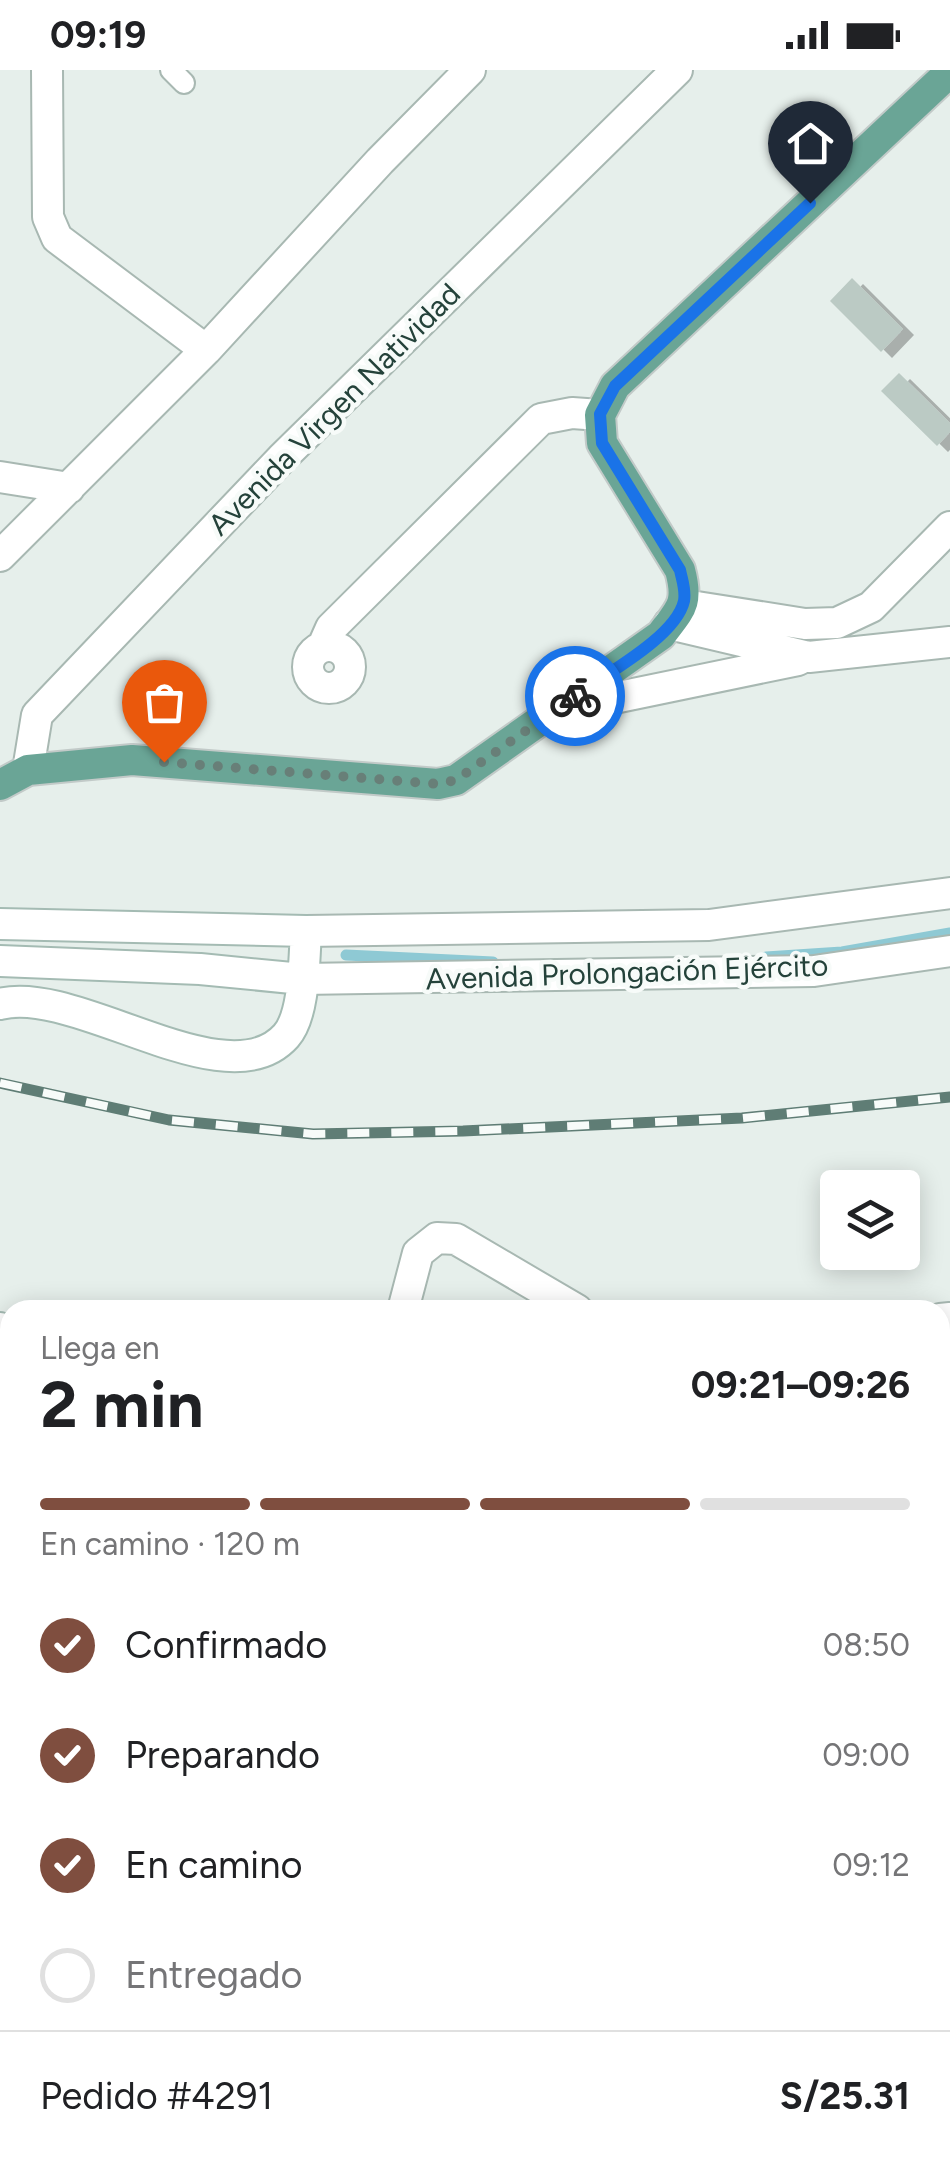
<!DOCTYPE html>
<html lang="es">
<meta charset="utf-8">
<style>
:root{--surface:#fff;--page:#f6f6f6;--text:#202124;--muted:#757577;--line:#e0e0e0;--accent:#7f4e3f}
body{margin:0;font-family:Figtree,sans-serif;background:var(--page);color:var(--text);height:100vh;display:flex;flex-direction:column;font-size:38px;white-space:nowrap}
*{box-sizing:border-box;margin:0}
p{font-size:32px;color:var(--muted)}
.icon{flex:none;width:55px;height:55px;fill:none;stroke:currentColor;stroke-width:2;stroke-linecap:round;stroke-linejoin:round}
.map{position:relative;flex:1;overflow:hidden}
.side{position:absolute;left:0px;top:1230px;width:950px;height:882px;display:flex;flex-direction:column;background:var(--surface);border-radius:30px 30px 0 0;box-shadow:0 5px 25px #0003}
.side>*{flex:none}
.controls{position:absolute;left:820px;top:1100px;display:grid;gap:20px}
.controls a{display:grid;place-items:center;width:100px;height:100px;border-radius:10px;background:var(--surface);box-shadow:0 5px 25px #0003;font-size:50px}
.pin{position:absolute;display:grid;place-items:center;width:85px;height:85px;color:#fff;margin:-102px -42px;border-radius:50% 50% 50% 0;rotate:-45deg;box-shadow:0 0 10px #0007}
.pin .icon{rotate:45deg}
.courier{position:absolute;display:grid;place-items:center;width:100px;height:100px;margin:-50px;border:8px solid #1a73e8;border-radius:50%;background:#fff;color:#222;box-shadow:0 2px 12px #0007}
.headline em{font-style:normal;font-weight:700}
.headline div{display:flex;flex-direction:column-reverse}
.headline{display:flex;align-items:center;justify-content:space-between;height:170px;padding:0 40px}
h1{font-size:65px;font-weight:700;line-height:75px}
.bar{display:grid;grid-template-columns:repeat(4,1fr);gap:15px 10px;align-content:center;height:120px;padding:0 40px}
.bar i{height:12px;border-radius:8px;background:var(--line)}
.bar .active{background:var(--accent)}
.bar p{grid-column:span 4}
.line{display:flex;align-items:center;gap:25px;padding:0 40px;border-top:2px solid var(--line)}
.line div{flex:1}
ol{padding:0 40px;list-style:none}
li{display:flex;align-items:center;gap:30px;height:110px}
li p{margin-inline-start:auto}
li .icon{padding:10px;border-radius:50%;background:var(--accent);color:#fff;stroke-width:4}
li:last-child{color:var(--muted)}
li i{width:55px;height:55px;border:5px solid var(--line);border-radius:50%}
.status{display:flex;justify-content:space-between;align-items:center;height:70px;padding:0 50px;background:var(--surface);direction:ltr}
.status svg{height:28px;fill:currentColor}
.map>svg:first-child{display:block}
.green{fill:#bfe0c8}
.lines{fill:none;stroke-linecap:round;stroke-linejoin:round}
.stream{stroke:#8ec9d4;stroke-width:11}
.building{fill:#bbcac4;filter:url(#shadow)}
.lane-casing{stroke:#a8b8b2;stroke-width:24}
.street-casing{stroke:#a8b8b2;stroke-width:34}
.secondary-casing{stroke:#a4bbb3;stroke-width:34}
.primary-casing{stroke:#c2cac8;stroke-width:34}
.lane{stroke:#fff;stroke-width:20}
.street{stroke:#fff;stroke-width:30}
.secondary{stroke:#fff;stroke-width:30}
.primary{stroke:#6aa596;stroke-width:30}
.rail-casing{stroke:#5f7d75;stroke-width:11}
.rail{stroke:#f7fbf9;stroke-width:8;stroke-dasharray:22;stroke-linecap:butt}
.done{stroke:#687f78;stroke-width:10;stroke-dasharray:0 18}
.route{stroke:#1a73e8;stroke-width:12}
.labels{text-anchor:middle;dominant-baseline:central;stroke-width:9;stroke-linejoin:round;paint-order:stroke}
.street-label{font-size:30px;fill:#24423a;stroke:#f7fbf9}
</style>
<div class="status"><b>09:19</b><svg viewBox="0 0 49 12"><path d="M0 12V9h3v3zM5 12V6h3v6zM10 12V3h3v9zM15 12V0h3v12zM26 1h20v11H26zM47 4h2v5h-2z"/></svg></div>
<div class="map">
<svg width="950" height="2111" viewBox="0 0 950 2111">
<defs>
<filter id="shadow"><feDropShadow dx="11" dy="6" stdDeviation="0" flood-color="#0004"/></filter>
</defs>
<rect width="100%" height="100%" fill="#e6efeb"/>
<!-- green -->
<path class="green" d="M0,1727L10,1743V2102L108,2103L100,2111H0Z
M350,2103H408V2111H351Z"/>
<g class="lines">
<!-- stream -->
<path class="stream" d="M346,885L493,892
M766,887L842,882L950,863"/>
</g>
<!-- building -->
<path class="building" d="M852,208L903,259L881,282L830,231Z
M899,303L950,353V362L937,376L881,321Z
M0,1471L10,1488V1496L0,1502Z
M10,1506V1546L0,1551V1511Z
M164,2102H210L202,2111H166L161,2107Z"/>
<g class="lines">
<!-- lane casing -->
<g class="lane-casing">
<path id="lane" d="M171,0L184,13"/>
</g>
<!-- street casing -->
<g class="street-casing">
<path id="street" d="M47,0L48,147L57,168L206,280
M0,407L69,418
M0,486L206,280L380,91L470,0
M684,535L805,554L837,553L871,537L950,457
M669,554L809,587L950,572
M323,576L331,558L541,349L572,343L600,345
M308 597a21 21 0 1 1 42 0a21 21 0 1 1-42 0Z
M556,640L798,590
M28,700L37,645L281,389L677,0
M306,861L709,855L950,823
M302,909L814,901L950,881
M403,1240L418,1183L437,1168L456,1169L577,1240
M940,1249L950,1248
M940,1353L950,1349
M0,1674L10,1690
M285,2102L292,2111
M130,2111L138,2102
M416,2111V2102"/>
</g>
<!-- secondary casing -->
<g class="secondary-casing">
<path id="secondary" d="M0,854L306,861C304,888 305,945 286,966C227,1032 77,914 0,934
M0,891L200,899L302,909
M0,1258L10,1303
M940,1580L950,1573
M328,2102L329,2111
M502,2111L504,2102"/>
</g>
<!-- primary casing -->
<g class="primary-casing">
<path id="primary" d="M0,715L28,700L132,690L438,714L456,710L661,565C681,538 689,534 680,500L602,373L600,345L615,316L950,2"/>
</g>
<!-- lane -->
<use href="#lane" class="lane"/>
<!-- street -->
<use href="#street" class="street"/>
<!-- secondary -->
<use href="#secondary" class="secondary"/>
<!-- primary -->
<use href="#primary" class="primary"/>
<!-- rail casing -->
<g class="rail-casing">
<path id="rail" d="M0,1013L169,1050L313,1064L463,1061L742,1048L950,1027
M940,1492L950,1483
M714,2111V2102"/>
</g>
<!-- rail -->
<use href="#rail" class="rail"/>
</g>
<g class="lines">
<!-- done -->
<path class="done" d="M164,692L438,714L456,710L575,626"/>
<!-- route -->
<path class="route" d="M575,626C604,605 676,567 684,531C686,520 682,510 680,500L602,373L600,344L615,316L810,133"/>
</g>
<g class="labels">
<!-- street labels -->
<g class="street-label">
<text transform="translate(334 339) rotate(-45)">Avenida Virgen Natividad</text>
<text transform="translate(627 902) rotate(-2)">Avenida Prolongación Ejército</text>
</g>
</g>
</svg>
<div class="controls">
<a><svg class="icon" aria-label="layers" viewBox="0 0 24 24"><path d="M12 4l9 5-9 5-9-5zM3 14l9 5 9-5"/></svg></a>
</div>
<div class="pin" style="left:164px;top:692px;background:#ea580c"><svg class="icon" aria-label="bag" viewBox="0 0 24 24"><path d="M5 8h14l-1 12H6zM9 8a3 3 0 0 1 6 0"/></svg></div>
<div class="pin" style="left:810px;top:133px;background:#1f2937"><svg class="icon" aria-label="home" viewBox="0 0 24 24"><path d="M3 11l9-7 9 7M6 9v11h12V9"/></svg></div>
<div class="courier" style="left:575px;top:626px"><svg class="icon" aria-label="bike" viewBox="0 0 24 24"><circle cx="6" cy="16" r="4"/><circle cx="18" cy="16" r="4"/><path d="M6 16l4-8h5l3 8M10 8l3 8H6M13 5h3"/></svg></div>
<section class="side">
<div class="headline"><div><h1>2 min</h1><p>Llega en</p></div><em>09:21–09:26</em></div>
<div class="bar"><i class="active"></i><i class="active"></i><i class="active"></i><i></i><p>En camino · 120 m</p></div>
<ol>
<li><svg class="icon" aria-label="check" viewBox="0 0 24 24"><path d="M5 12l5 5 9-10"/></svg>Confirmado<p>08:50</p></li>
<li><svg class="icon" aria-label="check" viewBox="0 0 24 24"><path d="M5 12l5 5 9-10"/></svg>Preparando<p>09:00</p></li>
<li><svg class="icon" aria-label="check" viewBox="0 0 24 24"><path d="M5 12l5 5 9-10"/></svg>En camino<p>09:12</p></li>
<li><i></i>Entregado</li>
</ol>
<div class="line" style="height:130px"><div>Pedido #4291</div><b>S/25.31</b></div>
</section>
</div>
